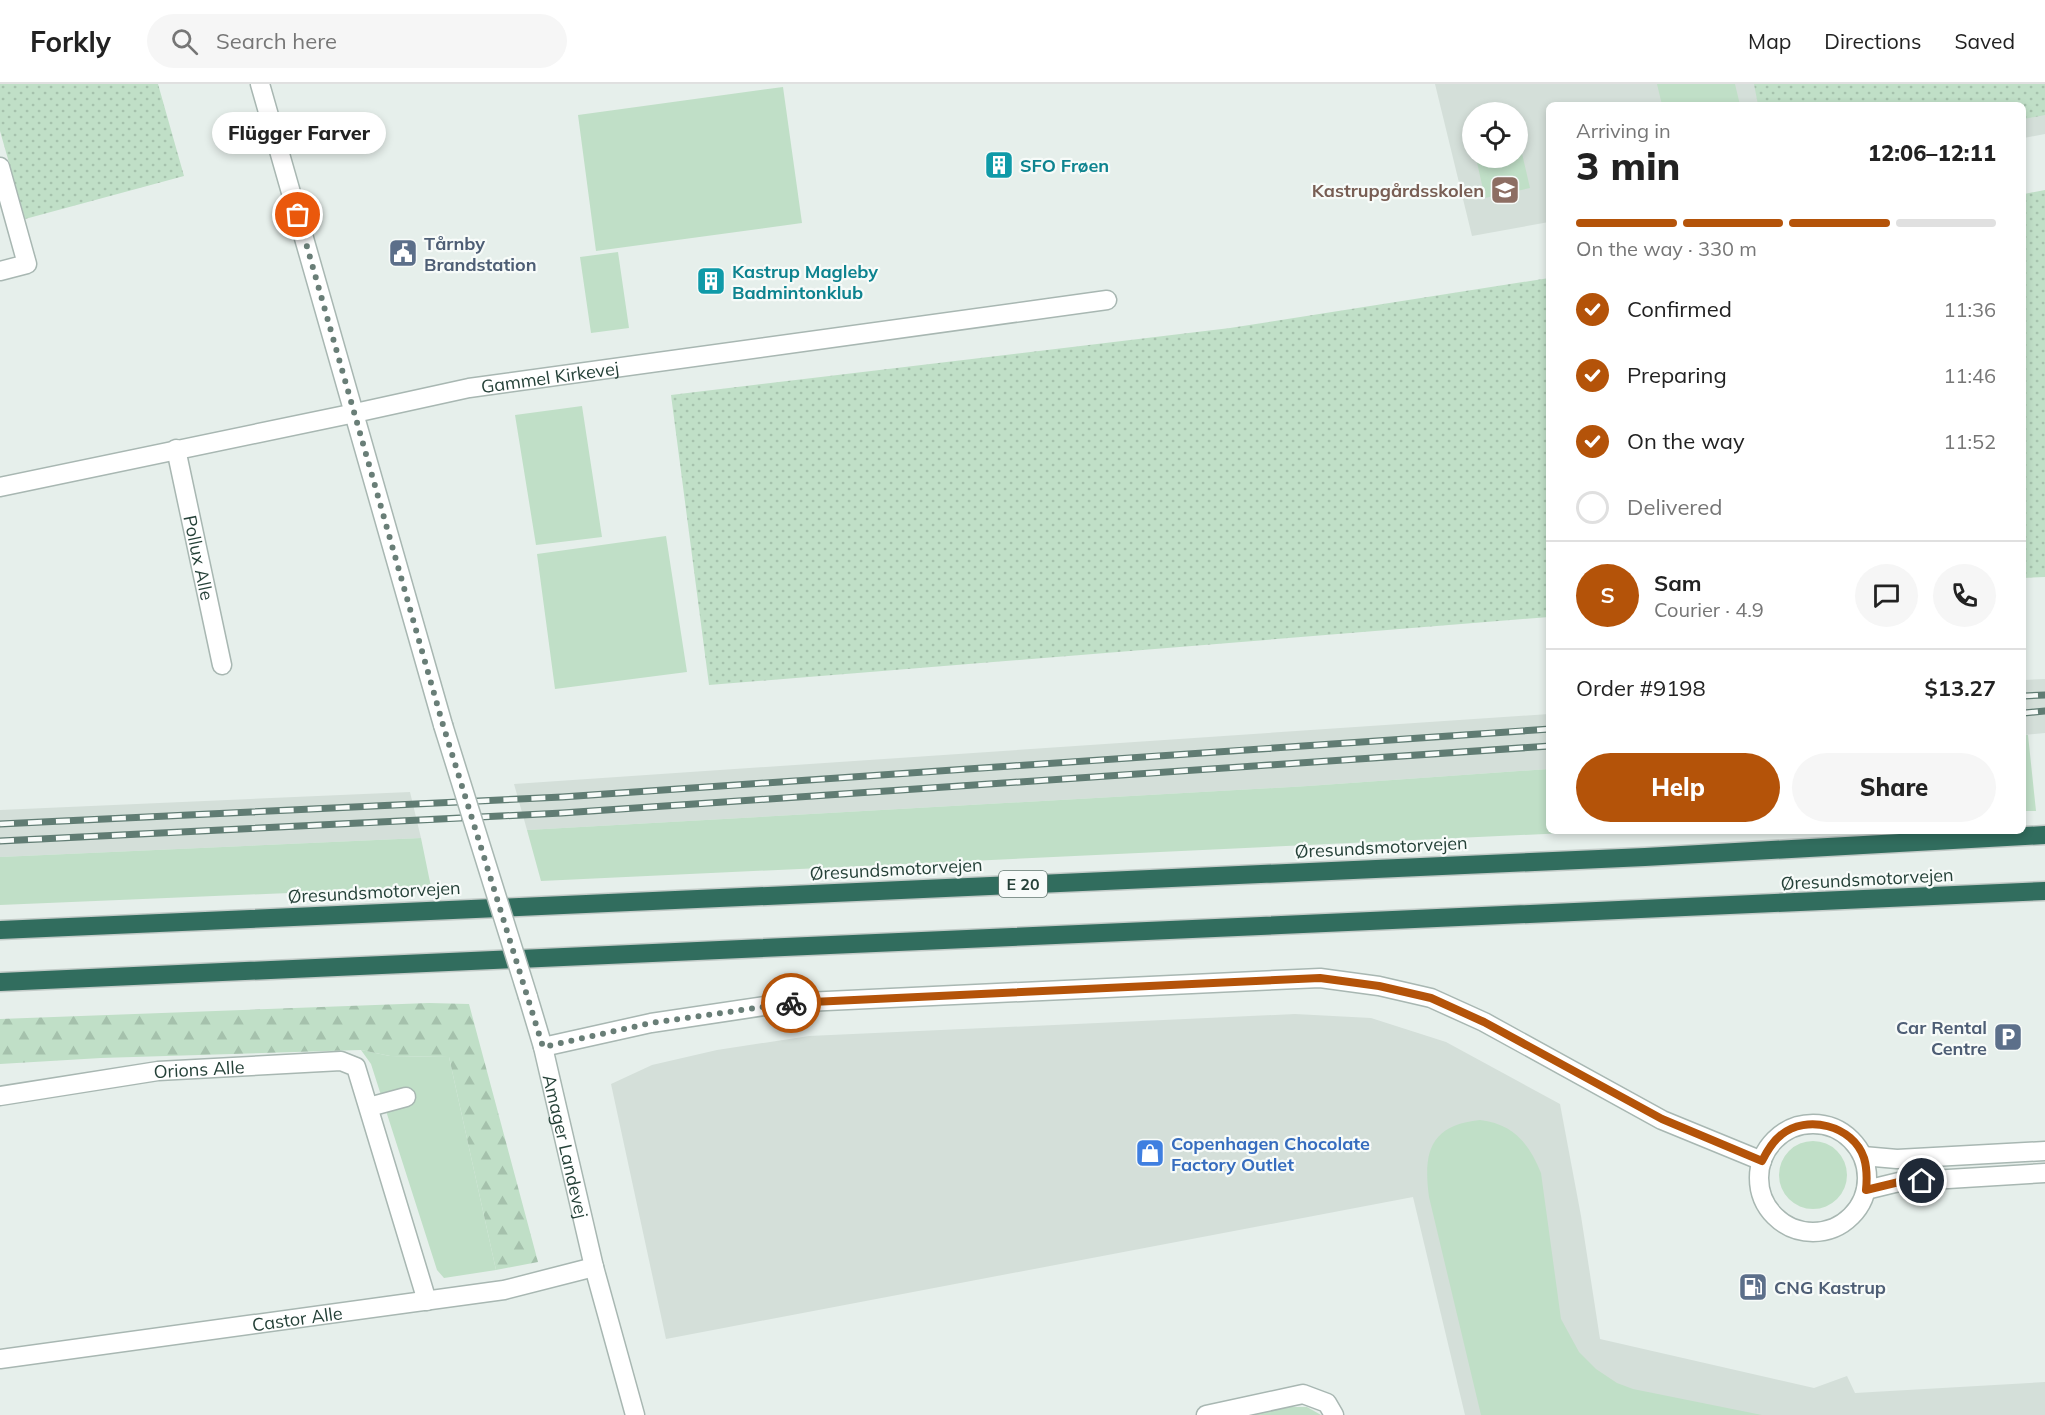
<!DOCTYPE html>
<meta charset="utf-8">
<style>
:root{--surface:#fff;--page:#f6f6f6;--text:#222;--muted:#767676;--line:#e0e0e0;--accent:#b45309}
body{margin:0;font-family:Mulish,sans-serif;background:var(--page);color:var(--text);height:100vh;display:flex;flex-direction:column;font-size:22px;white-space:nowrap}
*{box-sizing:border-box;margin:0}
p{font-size:20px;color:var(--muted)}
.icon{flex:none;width:33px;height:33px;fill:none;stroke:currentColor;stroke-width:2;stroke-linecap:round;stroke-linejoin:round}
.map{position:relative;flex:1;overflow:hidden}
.drawer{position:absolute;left:1546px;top:18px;width:480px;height:732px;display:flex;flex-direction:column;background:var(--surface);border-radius:9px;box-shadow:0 3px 9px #0003}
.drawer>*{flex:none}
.controls{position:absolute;left:1462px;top:18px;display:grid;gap:12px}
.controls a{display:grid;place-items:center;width:66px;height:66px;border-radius:50%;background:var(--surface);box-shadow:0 3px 9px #0003;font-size:30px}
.pin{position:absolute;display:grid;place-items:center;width:51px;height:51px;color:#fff;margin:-26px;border:3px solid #fff;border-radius:50%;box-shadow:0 2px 6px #0007}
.courier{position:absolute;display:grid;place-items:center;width:60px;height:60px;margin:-30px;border:4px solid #b45309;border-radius:50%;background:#fff;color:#222;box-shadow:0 2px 8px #0007}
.bubble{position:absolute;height:42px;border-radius:21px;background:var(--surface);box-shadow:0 3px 9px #0003;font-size:20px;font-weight:800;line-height:42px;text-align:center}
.summary em{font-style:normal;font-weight:800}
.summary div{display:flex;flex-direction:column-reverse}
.summary{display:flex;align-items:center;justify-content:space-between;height:102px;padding:0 30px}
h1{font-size:39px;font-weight:800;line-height:45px}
.bar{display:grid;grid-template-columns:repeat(4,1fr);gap:9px 6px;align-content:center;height:72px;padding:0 30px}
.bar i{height:8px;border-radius:4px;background:var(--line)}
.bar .current{background:var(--accent)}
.bar p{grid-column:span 4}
.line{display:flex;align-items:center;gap:15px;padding:0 30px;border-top:2px solid var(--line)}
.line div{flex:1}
.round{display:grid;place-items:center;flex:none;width:63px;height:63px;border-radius:32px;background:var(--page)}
ol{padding:0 30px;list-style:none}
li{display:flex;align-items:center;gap:18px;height:66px}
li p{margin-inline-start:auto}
li .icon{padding:6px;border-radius:50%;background:var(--accent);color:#fff;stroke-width:4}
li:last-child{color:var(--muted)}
li i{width:33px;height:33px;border:3px solid var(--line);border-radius:50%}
.primary-button{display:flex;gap:12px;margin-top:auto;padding:12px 30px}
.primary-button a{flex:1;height:69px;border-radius:36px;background:var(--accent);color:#fff;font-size:24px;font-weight:800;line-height:69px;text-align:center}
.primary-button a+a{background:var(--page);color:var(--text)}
header{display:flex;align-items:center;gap:36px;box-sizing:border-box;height:84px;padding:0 30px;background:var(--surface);border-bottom:2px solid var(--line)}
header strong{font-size:28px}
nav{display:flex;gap:33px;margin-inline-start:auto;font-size:21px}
.search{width:420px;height:54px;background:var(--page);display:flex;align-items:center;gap:15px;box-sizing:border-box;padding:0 21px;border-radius:33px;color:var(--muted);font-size:22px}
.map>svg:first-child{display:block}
.built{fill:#d4dfd9;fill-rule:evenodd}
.grass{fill:#c0dfc7}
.forest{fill:url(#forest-firs)}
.park{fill:url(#park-dots)}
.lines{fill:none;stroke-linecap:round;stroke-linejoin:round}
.minor-casing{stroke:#a8b7b2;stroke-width:21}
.highway-casing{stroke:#c2cac7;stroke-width:21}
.minor{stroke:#fff;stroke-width:18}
.highway{stroke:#316d5e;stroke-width:18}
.rail-casing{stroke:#607c73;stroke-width:7}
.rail{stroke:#f7fbf9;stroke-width:4.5;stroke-dasharray:14;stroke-linecap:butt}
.minor-bridge-casing{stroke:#a8b7b2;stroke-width:21;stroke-linecap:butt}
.minor-bridge{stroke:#fff;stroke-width:18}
.done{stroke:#697e77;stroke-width:6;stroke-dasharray:0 10.8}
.route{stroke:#b45309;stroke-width:8}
.labels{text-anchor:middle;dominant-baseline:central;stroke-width:4.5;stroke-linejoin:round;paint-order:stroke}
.shield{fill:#f7fbf9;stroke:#647972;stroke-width:1.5}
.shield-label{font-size:16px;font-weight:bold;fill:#254138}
.culture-label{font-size:18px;font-weight:bold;fill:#0d838f;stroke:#f7fbf9;text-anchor:start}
.education-label{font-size:18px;font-weight:bold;fill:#785e54;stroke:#f7fbf9;text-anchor:end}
.service-label{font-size:18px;font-weight:bold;fill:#4e5e75;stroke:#f7fbf9;text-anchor:start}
.street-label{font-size:18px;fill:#254138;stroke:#f7fbf9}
.shop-label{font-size:18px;font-weight:bold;fill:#366cbe;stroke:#f7fbf9;text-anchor:start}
</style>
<header>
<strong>Forkly</strong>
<div class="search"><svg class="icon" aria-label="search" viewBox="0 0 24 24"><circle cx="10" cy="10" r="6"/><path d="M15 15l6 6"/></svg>Search here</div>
<nav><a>Map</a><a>Directions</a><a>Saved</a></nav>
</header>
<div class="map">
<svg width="2045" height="1331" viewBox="0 0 2045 1331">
<defs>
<pattern id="forest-firs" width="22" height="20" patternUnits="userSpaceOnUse" patternTransform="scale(1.5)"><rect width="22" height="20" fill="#c0dfc7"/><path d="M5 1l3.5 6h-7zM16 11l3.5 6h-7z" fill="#a5c1ac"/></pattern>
<pattern id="park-dots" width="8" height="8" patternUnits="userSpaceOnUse" patternTransform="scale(1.5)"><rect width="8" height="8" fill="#c0dfc7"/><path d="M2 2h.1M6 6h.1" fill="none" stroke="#a5c1ac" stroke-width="1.8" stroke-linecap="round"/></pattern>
</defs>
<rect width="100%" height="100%" fill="#e6efeb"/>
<!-- built -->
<path class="built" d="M1435,0H2045V50L2024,54V21H1550L1549,138L1472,152ZM1473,28H1518V74H1473Z
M2045,595V649L2024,651V596Z
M1549,630V685L1308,702L527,746L514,700Z
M410,708L421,754L0,773V726Z
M1295,930L1371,934L1446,958L1560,1020L1581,1132L1600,1255L1814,1304L1847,1292L1855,1309L2045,1298V1331H1465L1413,1113L666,1255L611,1000L652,981L717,966L809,952Z"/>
<!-- grass -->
<path class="grass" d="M1657,0H1735L1740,21H1662Z
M783,3L802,139L596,167L578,31Z
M1518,52L1530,104L1485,114L1476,74H1518Z
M618,168L629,244L591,249L580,173Z
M582,322L602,453L536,461L515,331Z
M666,452L687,588L555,605L537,470Z
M2024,651H2028L2036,727H2024Z
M1549,685L1550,747H1608L541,797L527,746L1308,702Z
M421,754L431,803L0,821V773Z
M361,966L390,972L449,973L496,1186L444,1194L437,1186L371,980Z
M1480,1036C1513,1040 1529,1059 1541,1089L1561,1235L1579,1268L1596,1285L1617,1299L1633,1305L1762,1331H1481L1429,1113C1423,1068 1430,1041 1480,1036Z
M1779 1091a34 34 0 1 1 68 0a34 34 0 1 1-68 0Z
M1288,1323H1307L1321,1331H1238Z"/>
<!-- forest -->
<path class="forest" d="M429,919L469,920L538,1178L496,1186L449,973L390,972L361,966L101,974L0,980V935Z"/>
<!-- park -->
<path class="park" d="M0,0H158L184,92L25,135L0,47Z
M1754,0H2045V31L2024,35V21H1758Z
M2045,106V493L2024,494V110Z
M1549,194V533L709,601L671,311L1230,244Z"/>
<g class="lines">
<!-- minor casing -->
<g class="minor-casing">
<g id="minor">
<path d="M260,0L443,641"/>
<path d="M0,83L27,180L0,187"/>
<path id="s1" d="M176,365L222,581"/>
<path id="s2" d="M0,403L355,329L469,304L1107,216"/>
<path id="s3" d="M528,913L543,963L594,1183L635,1331"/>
<path d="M543,963L651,939L784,919L1320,894L1379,902L1431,914L1484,938L1662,1036L1762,1077"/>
<path id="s4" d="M0,1012L158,987L341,977L356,983L427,1217"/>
<path d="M369,1023L406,1013"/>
<circle cx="1813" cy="1094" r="54"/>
<path d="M1863,1072L1897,1075L2045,1067"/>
<path d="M1866,1106L1899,1098L2045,1089"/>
<path id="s5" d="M0,1275L504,1206L594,1183"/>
<path d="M1206,1331L1303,1310L1327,1319L1334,1331"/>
</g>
</g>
<!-- highway casing -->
<g class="highway-casing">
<path id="highway" d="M0,846L1645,773L2045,751
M0,898L2045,807"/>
</g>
<!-- minor -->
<use href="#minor" class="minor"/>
<!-- highway -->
<use href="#highway" class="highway"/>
<!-- rail casing -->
<g class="rail-casing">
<path id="rail" d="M2024,612L2045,611
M2024,629L2045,627
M0,740L562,713L1550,645
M0,757L562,729L1550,662"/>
</g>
<!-- rail -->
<use href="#rail" class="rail"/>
<!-- minor-bridge casing -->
<g class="minor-bridge-casing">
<path id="minor-bridge" d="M443,641L528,913"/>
</g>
<!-- minor-bridge -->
<use href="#minor-bridge" class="minor-bridge"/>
</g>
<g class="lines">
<!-- done -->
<path class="done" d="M298,131L443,641L543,963L651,939L791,919"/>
<!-- route -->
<path class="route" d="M791,919L1320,894L1379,902L1431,914L1484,938L1662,1035L1762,1077C1767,1067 1772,1058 1781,1051C1806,1030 1853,1041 1864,1074C1867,1084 1867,1096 1866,1106L1899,1098L1922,1097"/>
</g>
<!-- icons -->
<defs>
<g id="building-square" transform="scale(1.5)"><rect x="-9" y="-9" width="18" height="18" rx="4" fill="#0f9aa8" stroke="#f7fbf9"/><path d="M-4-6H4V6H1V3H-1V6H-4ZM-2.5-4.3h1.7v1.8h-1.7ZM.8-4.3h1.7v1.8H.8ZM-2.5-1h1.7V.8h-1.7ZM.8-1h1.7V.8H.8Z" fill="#fff"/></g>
<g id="school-square" transform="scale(1.5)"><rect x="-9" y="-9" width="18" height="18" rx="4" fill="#8d6e63" stroke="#f7fbf9"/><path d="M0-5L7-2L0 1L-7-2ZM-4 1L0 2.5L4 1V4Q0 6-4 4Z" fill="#fff"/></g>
<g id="civic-square" transform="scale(1.5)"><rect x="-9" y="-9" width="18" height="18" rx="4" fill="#5c6f8a" stroke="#f7fbf9"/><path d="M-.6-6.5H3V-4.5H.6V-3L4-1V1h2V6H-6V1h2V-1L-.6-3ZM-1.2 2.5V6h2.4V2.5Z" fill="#fff"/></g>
<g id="parking-square" transform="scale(1.5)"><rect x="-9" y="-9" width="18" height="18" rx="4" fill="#5c6f8a" stroke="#f7fbf9"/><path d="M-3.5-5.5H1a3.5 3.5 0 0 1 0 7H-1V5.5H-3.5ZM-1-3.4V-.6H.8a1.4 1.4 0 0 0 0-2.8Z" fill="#fff"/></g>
<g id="shop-square" transform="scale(1.5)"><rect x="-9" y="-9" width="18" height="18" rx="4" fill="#3f7fe0" stroke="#f7fbf9"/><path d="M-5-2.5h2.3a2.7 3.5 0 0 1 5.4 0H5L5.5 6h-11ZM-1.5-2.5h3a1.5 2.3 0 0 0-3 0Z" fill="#fff"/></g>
<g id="fuel-square" transform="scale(1.5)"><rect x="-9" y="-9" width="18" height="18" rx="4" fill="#5c6f8a" stroke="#f7fbf9"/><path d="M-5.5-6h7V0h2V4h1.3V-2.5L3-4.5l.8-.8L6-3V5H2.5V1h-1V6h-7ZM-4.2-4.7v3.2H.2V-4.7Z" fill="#fff"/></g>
</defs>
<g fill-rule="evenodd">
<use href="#building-square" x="999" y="81"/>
<use href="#school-square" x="1505" y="106"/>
<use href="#civic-square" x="403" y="169"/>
<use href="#building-square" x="711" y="197"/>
<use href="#parking-square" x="2008" y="953"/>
<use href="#shop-square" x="1150" y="1069"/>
<use href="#fuel-square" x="1753" y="1203"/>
</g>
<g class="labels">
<!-- shield labels -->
<rect class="shield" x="999" y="787" width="48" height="26" rx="4.5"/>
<g class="shield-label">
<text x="1023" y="800">E 20</text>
</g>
<!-- culture labels -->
<g class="culture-label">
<text x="1020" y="81">SFO Frøen</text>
<text x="732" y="187">Kastrup Magleby<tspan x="732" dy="21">Badmintonklub</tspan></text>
</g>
<!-- education labels -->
<g class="education-label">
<text x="1484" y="106">Kastrupgårdsskolen</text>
</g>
<!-- service labels -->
<g class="service-label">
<text x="424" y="159">Tårnby<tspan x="424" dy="21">Brandstation</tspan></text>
<text x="1987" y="943" text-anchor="end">Car Rental<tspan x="1987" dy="21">Centre</tspan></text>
<text x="1774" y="1203">CNG Kastrup</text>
</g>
<!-- street labels -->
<g class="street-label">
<text stroke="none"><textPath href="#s2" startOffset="561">Gammel Kirkevej</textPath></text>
<text stroke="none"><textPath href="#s1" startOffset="111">Pollux Alle</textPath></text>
<text transform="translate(1381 763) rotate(-3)">Øresundsmotorvejen</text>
<text transform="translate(896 785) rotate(-3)">Øresundsmotorvejen</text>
<text transform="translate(1867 795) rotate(-3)">Øresundsmotorvejen</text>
<text transform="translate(374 808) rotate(-3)">Øresundsmotorvejen</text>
<text stroke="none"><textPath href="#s4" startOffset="201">Orions Alle</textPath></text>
<text stroke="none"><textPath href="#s3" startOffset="154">Amager Landevej</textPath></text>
<text stroke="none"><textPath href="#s5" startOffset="300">Castor Alle</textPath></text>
</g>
<!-- shop labels -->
<g class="shop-label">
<text x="1171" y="1059">Copenhagen Chocolate<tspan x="1171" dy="21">Factory Outlet</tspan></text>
</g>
</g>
</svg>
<div class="controls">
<a><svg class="icon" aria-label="locate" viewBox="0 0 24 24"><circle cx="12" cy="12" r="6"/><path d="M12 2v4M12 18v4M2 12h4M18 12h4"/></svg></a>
</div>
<div class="pin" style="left:298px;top:131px;background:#ea580c"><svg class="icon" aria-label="bag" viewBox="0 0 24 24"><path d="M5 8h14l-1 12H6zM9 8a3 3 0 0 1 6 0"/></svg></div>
<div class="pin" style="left:1922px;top:1097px;background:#1f2937"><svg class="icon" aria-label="home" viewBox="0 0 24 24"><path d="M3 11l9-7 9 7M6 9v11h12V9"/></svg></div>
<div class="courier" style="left:791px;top:919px"><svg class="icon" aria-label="bike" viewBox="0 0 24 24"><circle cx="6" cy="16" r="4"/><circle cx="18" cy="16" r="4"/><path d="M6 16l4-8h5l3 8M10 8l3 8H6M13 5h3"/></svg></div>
<div class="bubble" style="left:212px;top:28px;width:174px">Flügger Farver</div>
<section class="drawer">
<div class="summary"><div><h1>3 min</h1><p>Arriving in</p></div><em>12:06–12:11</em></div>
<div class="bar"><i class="current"></i><i class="current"></i><i class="current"></i><i></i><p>On the way · 330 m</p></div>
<ol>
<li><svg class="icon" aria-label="check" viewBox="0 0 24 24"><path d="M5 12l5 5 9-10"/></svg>Confirmed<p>11:36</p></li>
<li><svg class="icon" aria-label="check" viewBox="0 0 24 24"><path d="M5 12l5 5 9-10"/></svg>Preparing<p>11:46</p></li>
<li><svg class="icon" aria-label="check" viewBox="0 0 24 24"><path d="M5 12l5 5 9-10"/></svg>On the way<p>11:52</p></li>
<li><i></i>Delivered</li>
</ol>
<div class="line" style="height:108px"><b class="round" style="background:var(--accent);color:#fff">S</b><div><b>Sam</b><p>Courier · 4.9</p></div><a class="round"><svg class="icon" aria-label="chat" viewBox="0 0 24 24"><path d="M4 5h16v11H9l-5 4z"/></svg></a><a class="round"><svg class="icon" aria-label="phone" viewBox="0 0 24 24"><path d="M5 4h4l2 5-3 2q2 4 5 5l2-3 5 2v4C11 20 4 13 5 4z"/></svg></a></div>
<div class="line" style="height:78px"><div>Order #9198</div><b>$13.27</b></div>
<div class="primary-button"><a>Help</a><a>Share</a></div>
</section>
</div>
